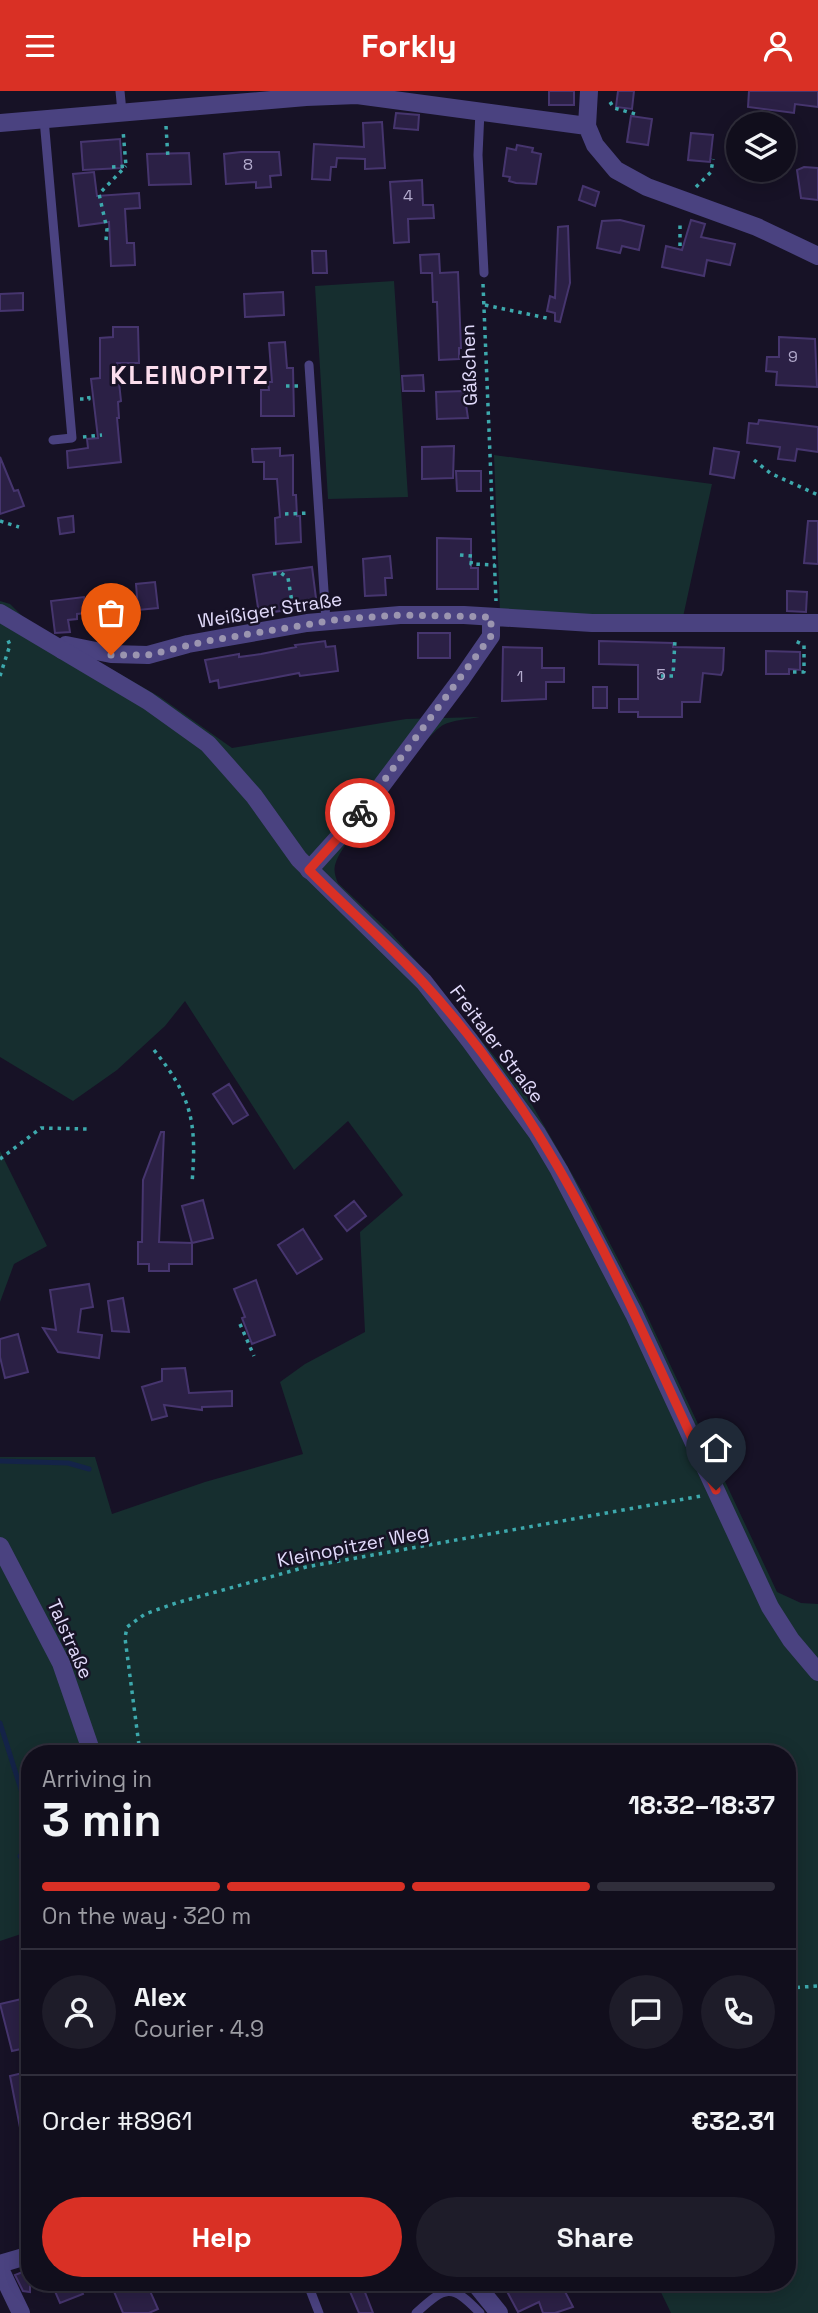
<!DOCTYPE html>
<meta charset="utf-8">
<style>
:root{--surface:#110e1c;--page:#1e1c29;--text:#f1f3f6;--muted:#9c9ca3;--line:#302e3b;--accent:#d93025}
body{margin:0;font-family:"Space Grotesk",sans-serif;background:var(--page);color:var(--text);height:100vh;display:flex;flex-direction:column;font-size:26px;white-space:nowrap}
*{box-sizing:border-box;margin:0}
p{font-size:23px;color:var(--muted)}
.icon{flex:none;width:38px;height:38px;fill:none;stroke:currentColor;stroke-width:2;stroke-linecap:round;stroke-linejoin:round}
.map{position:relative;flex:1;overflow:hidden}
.panel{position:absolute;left:21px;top:1654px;width:775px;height:546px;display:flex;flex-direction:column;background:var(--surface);border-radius:28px;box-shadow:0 4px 18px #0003,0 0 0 2px var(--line)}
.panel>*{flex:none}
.fabs{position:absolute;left:726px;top:21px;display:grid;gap:14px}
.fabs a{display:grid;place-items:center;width:70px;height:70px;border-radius:50%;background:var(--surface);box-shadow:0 4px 18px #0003,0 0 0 2px var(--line);font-size:35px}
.pin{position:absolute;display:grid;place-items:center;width:60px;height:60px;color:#fff;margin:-72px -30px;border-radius:50% 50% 50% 0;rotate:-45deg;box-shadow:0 0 7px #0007}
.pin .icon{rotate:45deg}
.courier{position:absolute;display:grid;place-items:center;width:70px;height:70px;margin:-35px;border:5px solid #d93025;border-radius:50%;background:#fff;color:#222;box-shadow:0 2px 9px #0007}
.summary em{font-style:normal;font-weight:700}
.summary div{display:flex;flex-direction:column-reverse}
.summary{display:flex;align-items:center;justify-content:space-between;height:119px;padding:0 21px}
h1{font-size:46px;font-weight:700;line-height:52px}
.bar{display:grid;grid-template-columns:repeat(4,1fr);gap:10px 7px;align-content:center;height:84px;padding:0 21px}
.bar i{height:9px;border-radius:5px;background:var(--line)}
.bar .current{background:var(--accent)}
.bar p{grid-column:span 4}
.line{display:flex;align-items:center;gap:18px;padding:0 21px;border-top:2px solid var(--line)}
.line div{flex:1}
.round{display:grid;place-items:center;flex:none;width:74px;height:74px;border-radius:37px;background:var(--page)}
.primary-button{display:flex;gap:14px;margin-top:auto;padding:14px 21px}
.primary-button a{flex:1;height:80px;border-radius:42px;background:var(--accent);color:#fff;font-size:28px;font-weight:700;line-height:80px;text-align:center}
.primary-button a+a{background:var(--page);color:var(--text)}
header{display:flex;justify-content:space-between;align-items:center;height:91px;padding:0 21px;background:var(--accent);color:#fff;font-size:32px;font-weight:700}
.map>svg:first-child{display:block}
.green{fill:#162e2f}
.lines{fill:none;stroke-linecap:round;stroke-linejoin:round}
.stream{stroke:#142348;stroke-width:5}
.building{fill:#2b2045;stroke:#46356e;stroke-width:2}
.path{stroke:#3da9ad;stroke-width:3.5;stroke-dasharray:3.5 5;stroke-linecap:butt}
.service{stroke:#4a4280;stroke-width:9}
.minor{stroke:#4a4280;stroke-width:18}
.tertiary{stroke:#4a4280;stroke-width:18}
.done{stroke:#9b95b0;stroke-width:7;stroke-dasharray:0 12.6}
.route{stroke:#d93025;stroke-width:9}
.labels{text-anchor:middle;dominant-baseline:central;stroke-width:5;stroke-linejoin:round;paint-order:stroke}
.number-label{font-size:16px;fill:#b4acce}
.street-label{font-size:19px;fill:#e2dbfb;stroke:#171226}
.district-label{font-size:26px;font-weight:bold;letter-spacing:2px;fill:#fbdded;stroke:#171226}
</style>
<header><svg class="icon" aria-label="menu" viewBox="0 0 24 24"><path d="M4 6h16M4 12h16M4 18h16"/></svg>Forkly<svg class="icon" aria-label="person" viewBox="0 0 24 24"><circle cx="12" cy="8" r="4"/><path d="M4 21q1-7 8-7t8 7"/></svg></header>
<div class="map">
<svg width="818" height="2222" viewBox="0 0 818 2222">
<rect width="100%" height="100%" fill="#171226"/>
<!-- green -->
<path class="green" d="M394,190L408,406L328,408L315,195Z
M494,364L712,393L683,526L500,521Z
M0,510L10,513L26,529L160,606L232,657L406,628L480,626C468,628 453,629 443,634C425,644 342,752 336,771C333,779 335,785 338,792L391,842L427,882L528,1007L590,1114L643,1216L777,1501L801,1512L818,1513V2222H671L656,2191H788V1662H30V1840L0,1850V1366H95L112,1423L205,1391L303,1363L280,1291L305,1273L365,1241L360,1141L403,1104L348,1030L294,1079L185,910L165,935L117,979L73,1010L0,966Z
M0,1060L47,1155L14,1173L0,1211Z"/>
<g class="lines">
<!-- stream -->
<path class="stream" d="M0,1370L68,1372L89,1378
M0,1632L24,1708L30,1718
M30,1719L25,1728L30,1730
M30,1757L20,1765L30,1780"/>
</g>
<!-- building -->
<path class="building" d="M549,0H574V14H549Z
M618,0H634L632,18L616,16Z
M749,0H818V16L795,13L794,22L748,16Z
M396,22L419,24L418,39L394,37Z
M631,25L652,28L648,54L627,51Z
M382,31L385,77L365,78V68L337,67L336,76H331L330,89L312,88L314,53L364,56L363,32Z
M691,42L713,44L710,71L688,69Z
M120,48L122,77L83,79L81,51Z
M517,54L533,57L532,61L541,63L536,93L516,92L509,90L510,86L503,85L507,57L516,59Z
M241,61H279L281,84L270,85L271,96L256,97V91L226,93L224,63Z
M189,62L191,93L149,94L147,63Z
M804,76L818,77V109L801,107L797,79Z
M94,81L97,105L139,102L140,117L125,118L127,152H134L135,174L111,175L109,131L79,135L73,83Z
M422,89L423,114H433L434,127L408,128L409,151L394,152L390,91Z
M583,95L599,101L595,115L579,109Z
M620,129L644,135L639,159L622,155L620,162L597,157L602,130Z
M691,129L705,133L701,146L735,153L730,174L707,169L704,185L662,176L666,155L682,159Z
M568,135L570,192L560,231L555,230V222L547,220L550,205L555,207L558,136Z
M312,160H326L327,182H313Z
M439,163L440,182L458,181L461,257H459V268L439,269L437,211H433L432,182H421L420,164Z
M283,201L284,224L245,226L244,203Z
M23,202V219L0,220V203Z
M113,236H138L139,272H117L121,310L118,311L119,327H117L121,371L68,377L67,360L88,357L87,348L98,347L91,288L100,287V247L113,246Z
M779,246L815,248L817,296L776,294L777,281L766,280L767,266H779Z
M285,251L287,277H293L294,325H261V299H269L268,291H272L269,252Z
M423,284L424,300H403L402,285Z
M464,300L468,327L437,328L436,301Z
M759,329L818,336V361L797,358L795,370L778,368L780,356L747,352L749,332L758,333Z
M454,355L453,387L422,388V356Z
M280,357V365L293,364V404H296L297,425H300L301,451L276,453L275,427L280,426L277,388H264V371H253L252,358Z
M714,357L739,361L734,387L710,383Z
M0,366L14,400L18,399L24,415L0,423Z
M456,380H481V400H457Z
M73,425L74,441L60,443L58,427Z
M808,430H818V473L804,472Z
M437,447L471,448V477H478V498H437Z
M390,465L392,487H385L386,504L365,505L363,468Z
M312,476L317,515L259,523L253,484Z
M155,491L158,517L138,519L136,493Z
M787,500L807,501L806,521L787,520Z
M84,506L86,522L77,523V528L68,529L70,541L55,542L51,510Z
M418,542H450V567H418Z
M325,550L326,556L335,555L338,580L300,585L299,582L219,597L218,589L210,591L205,569L239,563V566L261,563L296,556L295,554Z
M599,550L673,552V556L724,557L723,579L721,584L703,582L700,611H682V626H638V621H619V608H638V574L599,573Z
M503,556L542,557V577H564V591H546V608L502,610Z
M766,560L800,561V579L789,578V583H766Z
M593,596H607V617H593Z
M229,993L248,1024L233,1033L213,1003Z
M161,1041H164L159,1151L192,1152V1173H169V1180H149V1173H138V1151H142L143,1089Z
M203,1109L213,1147L192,1152L182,1115Z
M354,1110L366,1125L347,1140L335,1125Z
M303,1138L322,1168L297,1183L278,1154Z
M256,1189L275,1244L252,1253L242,1227L245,1226L234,1198Z
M89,1193L93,1216L81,1218L78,1241L102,1244L99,1267L58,1261L43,1237L56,1239L50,1199Z
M123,1207L129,1241L112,1240L108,1210Z
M18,1243L28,1281L5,1287L0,1266V1248Z
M185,1277L189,1302L232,1300V1315L202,1316V1319L164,1314L167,1325L152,1329L142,1296L162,1290V1278Z
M30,1906V1919L22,1921L30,1956L12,1960L0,1913Z
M27,1981L30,1996V2052H23L10,1985Z
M30,2178V2201L23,2200L15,2184Z
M51,2191H78L83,2203L60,2212Z
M110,2191H146L158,2218L149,2222H123Z
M346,2191H361L373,2222H359Z
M502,2191H560L573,2216L555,2222H543L539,2211L518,2221Z"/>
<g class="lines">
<!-- path -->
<path class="path" d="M610,11L614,17L639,24
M166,35L168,68
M112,76L126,75L123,39
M696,96L711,81L713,68
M106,149L107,138L99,103L126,75
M680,155V131
M483,193L496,510
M485,214L551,228
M286,295H298
M80,308H89L88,301
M83,346L102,344
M754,369L770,382L818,404
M285,423L309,422
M0,430L19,436
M460,464L472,465L471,473L495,474
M273,483L281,482L288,487L293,517
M793,581H804V554L793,549
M0,585L10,554L7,547
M661,585H673L675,549
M154,959C192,1006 197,1032 192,1092
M0,1068L41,1037L88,1038
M240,1233L254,1265
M140,1662L125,1547L127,1536L145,1523L176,1512L306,1476L701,1405
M788,1897L818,1895"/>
<!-- service -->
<path class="service" d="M120,0L122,21
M480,20L478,64L484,182
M44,28L72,347L53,349
M309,274L326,530
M307,2191L319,2222
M416,2222C446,2195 451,2192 480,2222"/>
<!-- minor -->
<path class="minor" d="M589,0L587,35L595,54L616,79L647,96L757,136L818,165
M0,32L306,6L357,4L587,35
M62,559L66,554L111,563L148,564L188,553L307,532L400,524H464L592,532H818
M309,779L364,718L462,587L491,545V526
M0,2173L30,2164
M0,2178L21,2222"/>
<!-- tertiary -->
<path class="tertiary" d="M0,522L148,610L208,653L254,705L299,768L424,891L470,950L537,1042L559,1079L634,1223L770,1516L791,1549L818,1581
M0,1455L61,1572L92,1662
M474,2191L499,2222"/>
</g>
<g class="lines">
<!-- done -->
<path class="done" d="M111,564H148L207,550L341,528L400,524L491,526V545L360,722"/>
<!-- route -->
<path class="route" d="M360,722L309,779C346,817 387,851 423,891C465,937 505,990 538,1043C608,1155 660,1280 716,1399"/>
</g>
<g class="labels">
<!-- number labels -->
<g class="number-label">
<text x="248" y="73">8</text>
<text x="408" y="104">4</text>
<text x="793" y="265">9</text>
<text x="661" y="583">5</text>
<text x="520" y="585">1</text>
</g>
<!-- street labels -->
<g class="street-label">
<text transform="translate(469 274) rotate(-92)">Gäßchen</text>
<text transform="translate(270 519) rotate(-9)">Weißiger Straße</text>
<text transform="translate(497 953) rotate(53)">Freitaler Straße</text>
<text transform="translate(353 1455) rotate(-11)">Kleinopitzer Weg</text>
<text transform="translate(70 1548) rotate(66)">Talstraße</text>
</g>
<!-- district labels -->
<g class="district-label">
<text x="190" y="284">KLEINOPITZ</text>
</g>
</g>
</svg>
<div class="fabs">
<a><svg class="icon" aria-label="layers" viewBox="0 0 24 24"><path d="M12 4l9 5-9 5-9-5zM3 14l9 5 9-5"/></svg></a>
</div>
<div class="pin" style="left:111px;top:564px;background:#ea580c"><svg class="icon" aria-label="bag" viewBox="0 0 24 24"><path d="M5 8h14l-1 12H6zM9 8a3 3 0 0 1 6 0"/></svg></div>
<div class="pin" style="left:716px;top:1399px;background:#1f2937"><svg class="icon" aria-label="home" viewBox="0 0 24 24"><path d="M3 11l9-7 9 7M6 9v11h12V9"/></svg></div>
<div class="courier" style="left:360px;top:722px"><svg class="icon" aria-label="bike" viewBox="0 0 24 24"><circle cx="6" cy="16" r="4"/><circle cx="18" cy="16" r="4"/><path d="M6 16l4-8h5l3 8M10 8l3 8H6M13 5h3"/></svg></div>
<section class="panel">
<div class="summary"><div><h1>3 min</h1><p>Arriving in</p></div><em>18:32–18:37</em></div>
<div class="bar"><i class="current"></i><i class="current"></i><i class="current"></i><i></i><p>On the way · 320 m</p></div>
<div class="line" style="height:126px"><a class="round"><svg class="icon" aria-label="person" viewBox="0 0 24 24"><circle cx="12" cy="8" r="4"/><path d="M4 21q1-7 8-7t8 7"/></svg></a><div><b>Alex</b><p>Courier · 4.9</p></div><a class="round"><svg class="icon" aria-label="chat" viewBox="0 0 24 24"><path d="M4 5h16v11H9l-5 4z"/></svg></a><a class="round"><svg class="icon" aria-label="phone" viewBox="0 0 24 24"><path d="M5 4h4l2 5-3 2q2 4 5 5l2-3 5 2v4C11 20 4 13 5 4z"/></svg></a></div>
<div class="line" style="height:91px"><div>Order #8961</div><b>€32.31</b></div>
<div class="primary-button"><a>Help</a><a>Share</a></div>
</section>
</div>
